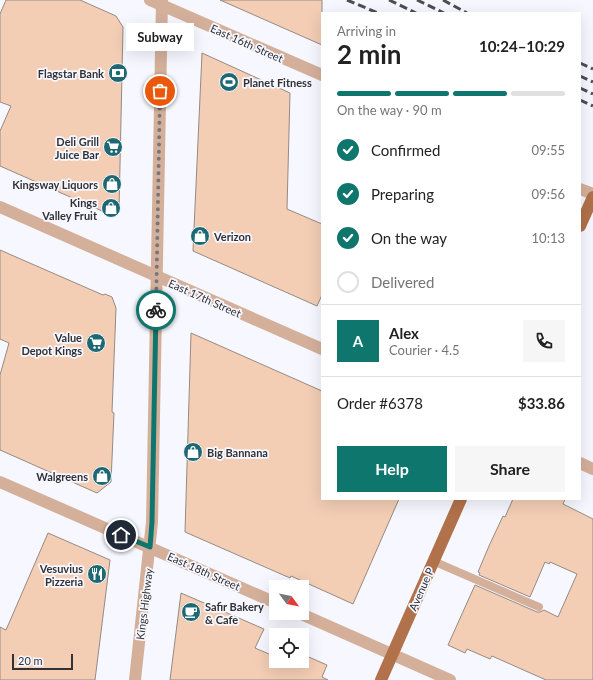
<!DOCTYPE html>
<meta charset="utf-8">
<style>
:root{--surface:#fff;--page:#f6f6f6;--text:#222;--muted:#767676;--line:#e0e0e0;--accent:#0f766e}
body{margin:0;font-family:Lato,sans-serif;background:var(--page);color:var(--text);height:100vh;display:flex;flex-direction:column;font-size:15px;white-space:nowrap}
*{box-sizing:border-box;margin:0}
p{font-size:13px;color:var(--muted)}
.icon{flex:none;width:22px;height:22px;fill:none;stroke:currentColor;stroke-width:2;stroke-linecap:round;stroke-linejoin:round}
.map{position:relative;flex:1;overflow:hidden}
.details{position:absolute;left:321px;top:12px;width:260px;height:488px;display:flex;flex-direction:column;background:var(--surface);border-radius:0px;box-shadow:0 4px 16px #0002}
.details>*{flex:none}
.needle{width:26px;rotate:122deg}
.controls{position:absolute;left:269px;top:580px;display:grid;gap:8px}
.controls a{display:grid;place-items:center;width:40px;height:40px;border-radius:0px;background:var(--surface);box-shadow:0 4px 16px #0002;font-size:20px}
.scale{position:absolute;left:12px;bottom:10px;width:61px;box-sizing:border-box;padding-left:4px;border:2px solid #313136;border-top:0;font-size:11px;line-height:14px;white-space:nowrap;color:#313136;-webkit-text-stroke:3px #f7f8ff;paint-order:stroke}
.pin{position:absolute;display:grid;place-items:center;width:34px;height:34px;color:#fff;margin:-17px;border:2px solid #fff;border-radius:50%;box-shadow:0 1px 4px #0007}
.courier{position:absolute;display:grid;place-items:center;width:40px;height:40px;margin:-20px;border:3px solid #0f766e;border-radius:50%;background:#fff;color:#222;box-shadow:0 1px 5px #0007}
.bubble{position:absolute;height:28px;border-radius:0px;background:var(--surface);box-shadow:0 4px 16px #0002;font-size:13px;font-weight:700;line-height:28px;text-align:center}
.summary em{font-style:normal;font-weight:700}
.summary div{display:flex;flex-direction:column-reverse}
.summary{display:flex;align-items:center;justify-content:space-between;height:68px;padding:0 16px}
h1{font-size:26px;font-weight:700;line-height:30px}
.bar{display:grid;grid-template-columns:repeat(4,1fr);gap:6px 4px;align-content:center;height:48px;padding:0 16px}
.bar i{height:5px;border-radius:3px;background:var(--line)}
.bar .active{background:var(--accent)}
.bar p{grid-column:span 4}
.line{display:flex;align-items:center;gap:10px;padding:0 16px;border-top:1px solid var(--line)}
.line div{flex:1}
.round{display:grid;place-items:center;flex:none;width:42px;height:42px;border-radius:0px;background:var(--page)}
ol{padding:0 16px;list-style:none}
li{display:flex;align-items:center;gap:12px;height:44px}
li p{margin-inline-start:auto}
li .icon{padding:4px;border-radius:50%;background:var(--accent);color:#fff;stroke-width:4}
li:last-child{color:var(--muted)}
li i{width:22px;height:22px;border:2px solid var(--line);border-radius:50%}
.cta{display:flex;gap:8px;margin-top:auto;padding:8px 16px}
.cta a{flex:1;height:46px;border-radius:0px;background:var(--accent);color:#fff;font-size:16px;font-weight:700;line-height:46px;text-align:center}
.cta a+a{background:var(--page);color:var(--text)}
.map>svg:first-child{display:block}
.building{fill:#f3cdb4;stroke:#958a84}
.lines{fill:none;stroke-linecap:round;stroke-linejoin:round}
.service{stroke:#d4b09b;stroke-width:8}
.minor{stroke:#d4b09b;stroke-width:12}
.tertiary{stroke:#d4b09b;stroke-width:12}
.primary{stroke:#b1714a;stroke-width:12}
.rail{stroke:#4d4d53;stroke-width:3;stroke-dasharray:8 4;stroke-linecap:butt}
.done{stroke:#76777c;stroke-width:4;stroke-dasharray:0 7.2}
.route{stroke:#0f766e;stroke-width:5}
.labels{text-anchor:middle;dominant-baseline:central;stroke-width:3.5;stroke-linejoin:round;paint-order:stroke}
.street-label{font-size:11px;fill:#313136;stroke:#f7f8ff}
.poi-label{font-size:11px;font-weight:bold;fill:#313136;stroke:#f7f8ff;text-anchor:end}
</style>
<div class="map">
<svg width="593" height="680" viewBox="0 0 593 680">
<rect width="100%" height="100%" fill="#f7f8ff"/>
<!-- building -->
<path class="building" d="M6,0H80L116,16L123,27L119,211L111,215L0,166V131L11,106L0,102V14Z
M220,0H322V45Z
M202,53L290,93L287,209L322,224V295L317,306L193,251Z
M0,250L103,295L105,294L112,297L116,308L112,412L114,413L111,482L97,493L0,450V375L9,343L0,339Z
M191,333L322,391V499H399L353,604L291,576L290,578L185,532Z
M513,499H565L563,504L593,519V680H546L492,656L490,659L467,649L465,653L448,645L475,585L537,612H540L544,610L558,617L577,574L550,562L549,564L545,562L530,597L479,575L480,573L478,572L489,546L503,516L505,517Z
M48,533L110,560L95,680H0V627L6,630Z
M181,593L264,629L255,648L276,657V661H285L302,668V654L327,665L322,677L328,680H170Z"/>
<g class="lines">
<!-- service -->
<path class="service" d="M433,561L539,607"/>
<!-- minor -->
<path class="minor" d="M150,0L322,75
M580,189L593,194
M0,207L322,349
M580,463L593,469
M0,482L276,603
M299,613L450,680"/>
<!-- tertiary -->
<path class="tertiary" d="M135,680L152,522L162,0"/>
<!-- primary -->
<path class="primary" d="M580,226L593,197
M381,680L461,499"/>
<!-- rail -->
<path class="rail" d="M347,0L378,13
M389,0L416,13
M417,0L444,13
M443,0L467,13
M580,63L593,69
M580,76L593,82
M580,88L593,94
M580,100L593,106"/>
</g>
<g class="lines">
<!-- done -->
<path class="done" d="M156,310L160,91"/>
<!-- route -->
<path class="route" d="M121,535L150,547L152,522L156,310"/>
</g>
<!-- icons -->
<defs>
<g id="bank-disc" transform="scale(1)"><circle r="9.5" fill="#1e6873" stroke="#f7f8ff"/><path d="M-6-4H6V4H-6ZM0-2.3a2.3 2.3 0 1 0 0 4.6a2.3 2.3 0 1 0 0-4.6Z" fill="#fff"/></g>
<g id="stadium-disc" transform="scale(1)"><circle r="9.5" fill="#1e6873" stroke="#f7f8ff"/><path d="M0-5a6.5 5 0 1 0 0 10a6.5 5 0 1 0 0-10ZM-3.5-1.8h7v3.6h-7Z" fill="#fff"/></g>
<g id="supermarket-disc" transform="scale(1)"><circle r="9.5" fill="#1e6873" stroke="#f7f8ff"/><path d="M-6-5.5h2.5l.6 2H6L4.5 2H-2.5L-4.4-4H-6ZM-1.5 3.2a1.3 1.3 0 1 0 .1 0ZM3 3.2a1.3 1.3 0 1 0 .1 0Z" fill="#fff"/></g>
<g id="shop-disc" transform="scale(1)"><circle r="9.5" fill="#1e6873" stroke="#f7f8ff"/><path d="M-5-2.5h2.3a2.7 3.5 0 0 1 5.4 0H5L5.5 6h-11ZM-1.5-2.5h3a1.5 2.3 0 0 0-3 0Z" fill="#fff"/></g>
<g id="restaurant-disc" transform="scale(1)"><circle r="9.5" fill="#1e6873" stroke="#f7f8ff"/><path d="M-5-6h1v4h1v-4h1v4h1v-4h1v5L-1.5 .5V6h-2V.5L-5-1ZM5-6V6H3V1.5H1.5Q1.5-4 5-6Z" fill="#fff"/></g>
<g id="cafe-disc" transform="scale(1)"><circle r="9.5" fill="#1e6873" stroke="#f7f8ff"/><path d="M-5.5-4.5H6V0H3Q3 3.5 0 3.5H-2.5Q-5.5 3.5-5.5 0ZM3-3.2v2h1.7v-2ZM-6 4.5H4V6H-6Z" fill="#fff"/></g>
</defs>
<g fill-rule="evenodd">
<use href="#bank-disc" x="118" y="73"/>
<use href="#stadium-disc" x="229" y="82"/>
<use href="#supermarket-disc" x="113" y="147"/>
<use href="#shop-disc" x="112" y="184"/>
<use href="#shop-disc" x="111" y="208"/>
<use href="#shop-disc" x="200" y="236"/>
<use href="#supermarket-disc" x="96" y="343"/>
<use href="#shop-disc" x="193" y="452"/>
<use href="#shop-disc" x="102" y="476"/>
<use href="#restaurant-disc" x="97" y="574"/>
<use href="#cafe-disc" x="191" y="612"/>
</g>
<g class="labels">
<!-- street labels -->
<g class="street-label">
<text transform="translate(247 43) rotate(24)">East 16th Street</text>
<text transform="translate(205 298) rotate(24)">East 17th Street</text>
<text transform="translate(204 571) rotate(24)">East 18th Street</text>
<text transform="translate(421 589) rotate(-66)">Avenue P</text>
<text transform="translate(144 604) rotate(-83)">Kings Highway</text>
</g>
<!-- poi labels -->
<g class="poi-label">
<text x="104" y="73">Flagstar Bank</text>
<text x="243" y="82" text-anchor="start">Planet Fitness</text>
<text x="99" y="141">Deli Grill<tspan x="99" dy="13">Juice Bar</tspan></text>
<text x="98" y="184">Kingsway Liquors</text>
<text x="97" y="202">Kings<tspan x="97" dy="13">Valley Fruit</tspan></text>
<text x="214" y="236" text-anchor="start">Verizon</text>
<text x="82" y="337">Value<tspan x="82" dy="13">Depot Kings</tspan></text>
<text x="207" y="452" text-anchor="start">Big Bannana</text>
<text x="88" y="476">Walgreens</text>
<text x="83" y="568">Vesuvius<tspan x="83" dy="13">Pizzeria</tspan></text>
<text x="205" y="606" text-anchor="start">Safir Bakery<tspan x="205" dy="13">&amp; Cafe</tspan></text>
</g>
</g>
</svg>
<div class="controls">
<a><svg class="needle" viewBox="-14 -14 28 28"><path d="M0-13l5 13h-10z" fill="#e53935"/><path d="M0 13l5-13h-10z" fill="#767676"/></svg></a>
<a><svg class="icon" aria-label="locate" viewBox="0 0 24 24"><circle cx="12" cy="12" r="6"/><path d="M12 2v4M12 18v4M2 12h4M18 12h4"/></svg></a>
</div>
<div class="scale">20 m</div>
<div class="pin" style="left:160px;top:91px;background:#ea580c"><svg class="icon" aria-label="bag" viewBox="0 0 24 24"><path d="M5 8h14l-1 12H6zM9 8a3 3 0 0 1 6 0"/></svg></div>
<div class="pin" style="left:121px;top:535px;background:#1f2937"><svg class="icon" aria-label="home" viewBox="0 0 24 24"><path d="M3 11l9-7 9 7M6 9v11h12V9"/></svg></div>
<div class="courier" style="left:156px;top:310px"><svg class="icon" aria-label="bike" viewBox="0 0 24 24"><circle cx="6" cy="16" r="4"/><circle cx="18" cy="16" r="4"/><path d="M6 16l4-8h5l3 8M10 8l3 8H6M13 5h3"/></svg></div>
<div class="bubble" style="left:126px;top:23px;width:68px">Subway</div>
<section class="details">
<div class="summary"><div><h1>2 min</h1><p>Arriving in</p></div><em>10:24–10:29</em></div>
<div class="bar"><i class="active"></i><i class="active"></i><i class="active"></i><i></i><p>On the way · 90 m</p></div>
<ol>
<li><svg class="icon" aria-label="check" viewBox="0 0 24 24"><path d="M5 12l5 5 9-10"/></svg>Confirmed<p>09:55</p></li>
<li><svg class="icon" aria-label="check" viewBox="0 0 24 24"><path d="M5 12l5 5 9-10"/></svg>Preparing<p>09:56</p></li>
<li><svg class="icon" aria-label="check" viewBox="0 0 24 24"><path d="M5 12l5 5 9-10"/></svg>On the way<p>10:13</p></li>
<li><i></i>Delivered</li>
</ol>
<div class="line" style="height:72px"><b class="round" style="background:var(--accent);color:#fff">A</b><div><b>Alex</b><p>Courier · 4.5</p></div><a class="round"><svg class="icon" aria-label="phone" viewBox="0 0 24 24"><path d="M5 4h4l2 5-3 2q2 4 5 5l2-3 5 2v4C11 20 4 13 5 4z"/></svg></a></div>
<div class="line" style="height:52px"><div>Order #6378</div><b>$33.86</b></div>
<div class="cta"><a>Help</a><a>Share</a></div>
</section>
</div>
